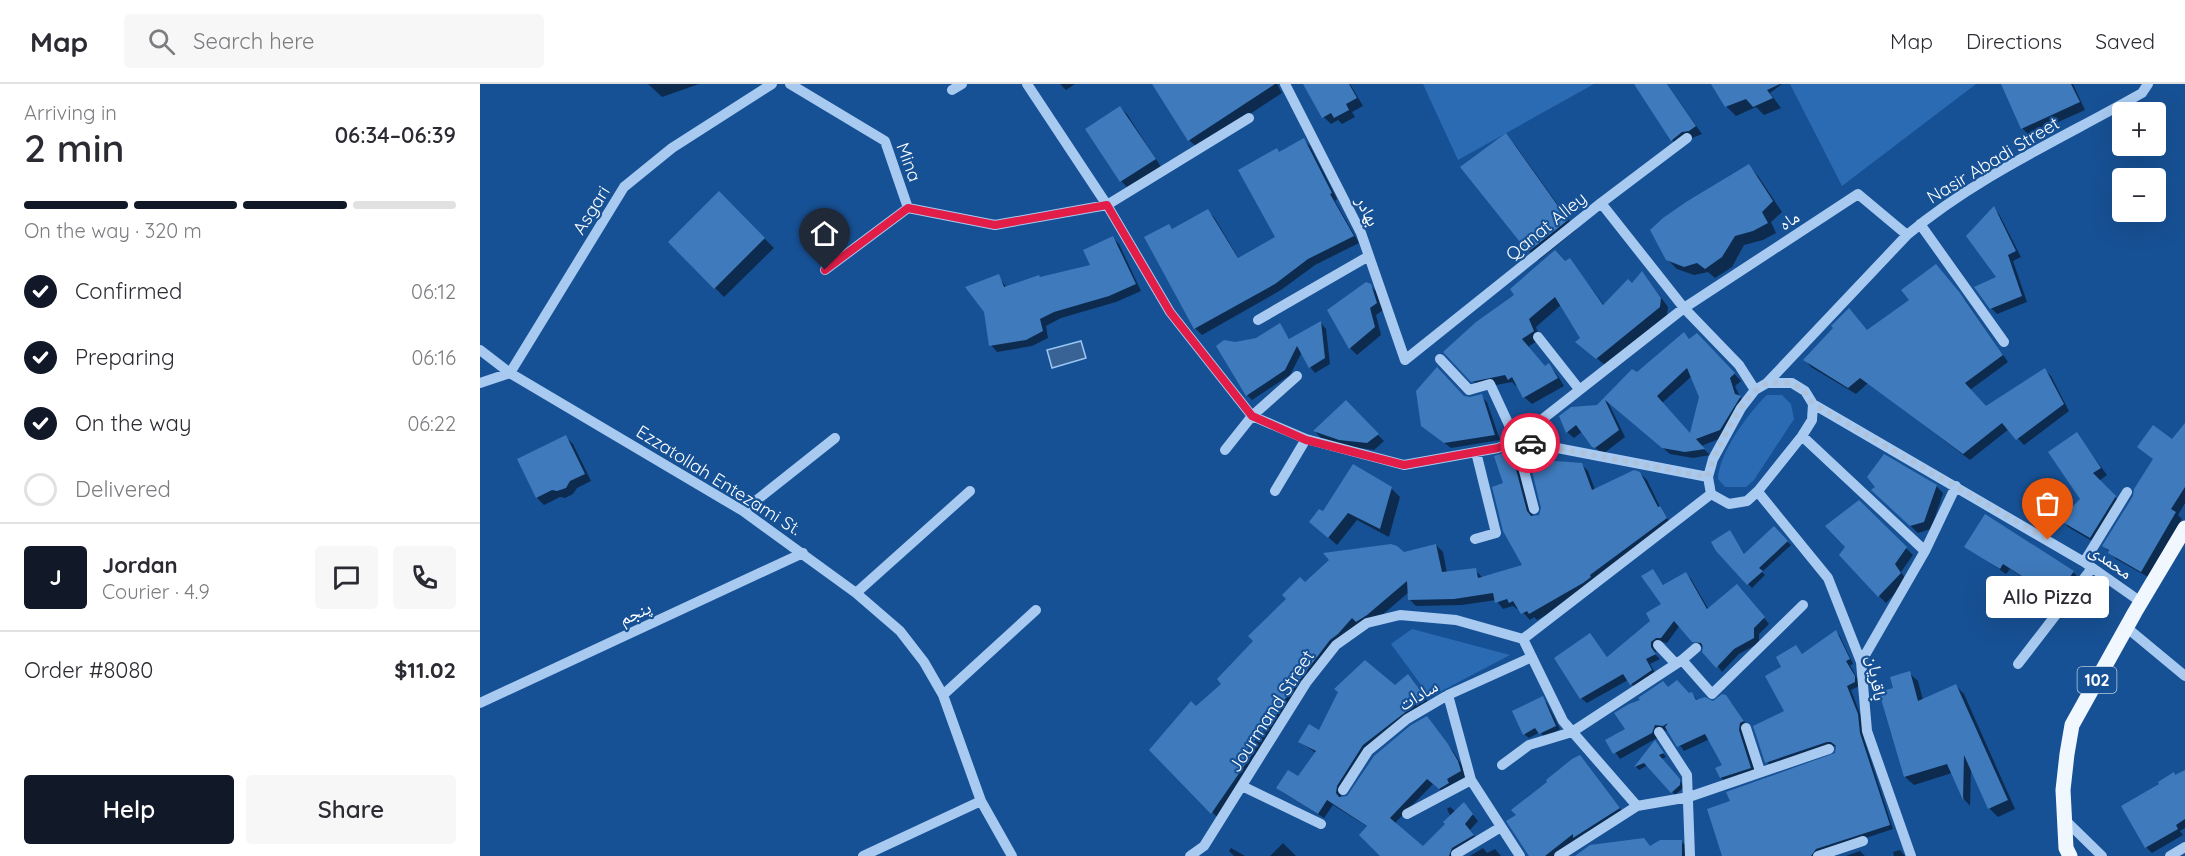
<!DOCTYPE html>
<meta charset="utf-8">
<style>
:root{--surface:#fff;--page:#f7f7f7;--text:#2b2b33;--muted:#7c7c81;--line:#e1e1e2;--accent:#111827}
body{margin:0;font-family:Quicksand,"Noto Naskh Arabic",sans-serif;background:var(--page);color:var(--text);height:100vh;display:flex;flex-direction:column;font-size:22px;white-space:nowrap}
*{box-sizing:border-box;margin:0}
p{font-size:20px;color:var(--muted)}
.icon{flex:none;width:33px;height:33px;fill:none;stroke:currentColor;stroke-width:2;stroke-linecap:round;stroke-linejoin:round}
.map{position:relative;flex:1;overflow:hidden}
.side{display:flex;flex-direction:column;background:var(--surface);width:480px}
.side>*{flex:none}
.fabs{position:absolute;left:1632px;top:18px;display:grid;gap:12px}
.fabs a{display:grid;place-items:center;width:54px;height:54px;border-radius:6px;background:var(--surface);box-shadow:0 6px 24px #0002;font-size:30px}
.pin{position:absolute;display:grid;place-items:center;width:51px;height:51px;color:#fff;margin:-62px -26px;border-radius:50% 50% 50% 0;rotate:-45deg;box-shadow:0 0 6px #0007}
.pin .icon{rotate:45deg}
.courier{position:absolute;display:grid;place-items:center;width:60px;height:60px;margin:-30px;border:4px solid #e11d48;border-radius:50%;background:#fff;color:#222;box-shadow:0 2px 8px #0007}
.bubble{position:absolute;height:42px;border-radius:6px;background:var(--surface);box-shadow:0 6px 24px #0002;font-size:20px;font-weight:600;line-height:42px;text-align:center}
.overview em{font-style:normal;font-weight:600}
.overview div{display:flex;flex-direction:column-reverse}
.overview{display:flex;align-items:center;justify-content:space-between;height:102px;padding:0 24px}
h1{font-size:39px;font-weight:600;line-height:45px}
.bar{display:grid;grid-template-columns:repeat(4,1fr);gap:9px 6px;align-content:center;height:72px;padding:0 24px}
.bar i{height:8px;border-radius:4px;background:var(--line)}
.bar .current{background:var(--accent)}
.bar p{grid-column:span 4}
.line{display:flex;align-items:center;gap:15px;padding:0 24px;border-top:2px solid var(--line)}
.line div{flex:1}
.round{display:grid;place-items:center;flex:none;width:63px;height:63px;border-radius:6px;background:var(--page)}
ol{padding:0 24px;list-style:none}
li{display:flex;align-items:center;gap:18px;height:66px}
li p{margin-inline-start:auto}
li .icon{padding:6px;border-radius:50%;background:var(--accent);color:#fff;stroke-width:4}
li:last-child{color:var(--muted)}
li i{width:33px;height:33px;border:3px solid var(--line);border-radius:50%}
.button{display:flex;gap:12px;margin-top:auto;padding:12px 24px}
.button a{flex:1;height:69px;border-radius:6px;background:var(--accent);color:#fff;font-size:24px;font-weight:600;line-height:69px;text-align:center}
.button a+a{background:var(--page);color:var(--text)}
header{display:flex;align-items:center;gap:36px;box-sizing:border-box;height:84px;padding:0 30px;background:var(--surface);border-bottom:2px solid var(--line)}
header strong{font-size:28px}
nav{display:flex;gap:33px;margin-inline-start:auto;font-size:21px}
.search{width:420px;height:54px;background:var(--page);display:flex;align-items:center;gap:15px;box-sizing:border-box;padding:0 21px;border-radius:6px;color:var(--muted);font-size:22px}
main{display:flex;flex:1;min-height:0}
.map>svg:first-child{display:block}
.green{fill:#2a6bb3}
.water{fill:#3a6395;stroke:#9ac6f3;stroke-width:1.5}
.shadow{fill:#0007;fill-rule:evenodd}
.building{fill:#3f7abc;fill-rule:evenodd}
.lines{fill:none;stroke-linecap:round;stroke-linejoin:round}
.minor{stroke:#a8caf1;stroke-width:10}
.major{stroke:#f1f7ff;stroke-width:15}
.done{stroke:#aec2da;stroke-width:6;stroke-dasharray:0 10.8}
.route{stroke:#e11d48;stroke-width:8}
.labels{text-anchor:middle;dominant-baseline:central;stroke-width:4.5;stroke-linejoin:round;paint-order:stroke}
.shield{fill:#175195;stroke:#b9cbdf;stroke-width:1.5}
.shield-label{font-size:16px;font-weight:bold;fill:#fff}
.street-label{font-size:18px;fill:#fff;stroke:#175195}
</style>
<header>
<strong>Map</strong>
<div class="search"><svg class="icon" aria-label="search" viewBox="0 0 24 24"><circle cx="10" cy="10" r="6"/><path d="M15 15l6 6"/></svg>Search here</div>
<nav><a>Map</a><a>Directions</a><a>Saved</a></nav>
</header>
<main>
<section class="side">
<div class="overview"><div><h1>2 min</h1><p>Arriving in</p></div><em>06:34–06:39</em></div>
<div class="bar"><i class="current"></i><i class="current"></i><i class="current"></i><i></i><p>On the way · 320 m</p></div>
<ol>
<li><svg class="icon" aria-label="check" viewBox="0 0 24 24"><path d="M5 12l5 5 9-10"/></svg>Confirmed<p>06:12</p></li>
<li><svg class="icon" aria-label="check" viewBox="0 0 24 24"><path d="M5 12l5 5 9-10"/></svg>Preparing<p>06:16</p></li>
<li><svg class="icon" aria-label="check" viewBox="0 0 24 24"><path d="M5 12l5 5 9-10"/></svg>On the way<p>06:22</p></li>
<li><i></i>Delivered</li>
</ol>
<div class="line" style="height:108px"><b class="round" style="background:var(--accent);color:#fff">J</b><div><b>Jordan</b><p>Courier · 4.9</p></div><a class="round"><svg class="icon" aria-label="chat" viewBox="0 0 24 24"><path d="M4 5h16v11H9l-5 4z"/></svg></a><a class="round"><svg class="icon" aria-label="phone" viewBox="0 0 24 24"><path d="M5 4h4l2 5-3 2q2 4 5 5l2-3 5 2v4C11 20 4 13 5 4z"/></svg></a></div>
<div class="line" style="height:78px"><div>Order #8080</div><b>$11.02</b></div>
<div class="button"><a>Help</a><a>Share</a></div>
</section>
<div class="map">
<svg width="1705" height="772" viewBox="0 0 1705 772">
<rect width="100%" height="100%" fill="#175195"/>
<!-- green -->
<path class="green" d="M943,0H1114L978,76Z
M1310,0H1496L1362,102Z
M1287,311H1302L1311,320L1314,335L1274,396L1266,403H1245L1238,395C1239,369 1268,329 1287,311Z
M932,545L1030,571L950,613L911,560Z"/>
<!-- water -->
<path class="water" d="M601,257L606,274L572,284L567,266Z"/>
<!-- shadow -->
<path class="shadow" d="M168,0H219L182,13Z
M580,0H595L586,6Z
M674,0H797L802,9L718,64L709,56Z
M825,0H870L883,22L872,28L875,33L862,40L858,36L851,40L844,33Z
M1156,0H1187L1222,50L1210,55L1199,63L1192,56Z
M1233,0H1302L1290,9L1301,24L1284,31L1276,23L1256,32L1246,22Z
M1523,0H1593L1605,26L1549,51L1542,44Z
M640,23L647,30L681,83L648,104L641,97Z
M1026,51L1035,61L1096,146L1059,176L1049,167Z
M824,56L830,62L857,115L855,117L879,159L835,181L801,206L722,251L715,244L666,154L689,142L693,146L728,127L734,133L759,175L797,153L799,69Z
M1269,82L1278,92L1302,128L1291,138L1296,149L1283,156L1264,161L1252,183L1235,194L1228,188L1214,191L1197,185L1187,175Z
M239,109L294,164L244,213L190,158Z
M1514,125L1519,130L1541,173L1533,177L1547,218L1517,230L1511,224L1518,194Z
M633,154L639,160L661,207L636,218L581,234L566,242L568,254L552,262L517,268L511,261L518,192L527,204L612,182Z
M1090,176L1124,221L1152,201L1163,189L1188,223L1187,231L1125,281L1105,265L1102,254L1081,221L1056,243L1060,255L1048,263L1065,283L1069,281L1076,289L1084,302L1052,320L1044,313L1038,301L1036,302L1032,298L1000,304L965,268Z
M1462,188L1486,217L1528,278L1490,306L1506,324L1565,286L1571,292L1589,327L1544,361L1529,345L1490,376L1388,299L1376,310L1331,283L1325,276L1388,247L1431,216Z
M890,202L898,209L903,226L896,231L901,251L877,271L870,264L849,227Z
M841,239L846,245L850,280L835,289L830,283L822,268L810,291L772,316L767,311L755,259L777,255L800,241L810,256Z
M1204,250L1210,256L1217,251L1261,297L1255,302L1260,313L1267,320L1247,352L1221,362L1230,371L1213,374L1190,370L1128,318L1145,353L1123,370L1113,362L1103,347L1094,354L1087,348L1118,322L1153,287L1157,290ZM1212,292L1220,313L1211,351L1182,319Z
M1001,312L1007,318L1020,356L971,364L949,347L984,313L990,315Z
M866,319L904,357L894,366L867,362L841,354L835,347Z
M1705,341V419L1698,431L1702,435L1668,493L1636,475L1624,462L1692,357Z
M1597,350L1627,391L1619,397L1642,420L1617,460L1588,443L1582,436L1602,415Z
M86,353L93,360L111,397L97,404L93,410L85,414L80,413L64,421L57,414L39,376Z
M1029,369L1039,382L1053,433L1060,432L1101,380L1108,387L1115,406L1160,389L1167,396L1182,427L1193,442L1110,506L1057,536L1054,533L1050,536L1039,524L1037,525L1033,522L1023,525L1016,516L982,521L936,522L929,515V508L894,538L865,557L772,675L777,680L739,735L671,666L743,600L775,557L825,500L956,461L963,468L967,489L995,486L1003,494L1045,482L1025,400Z
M1456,402L1463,409L1451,445L1438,449L1393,406Z
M911,404L920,413L909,453L877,436L857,461L831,438L843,430Z
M1379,418L1433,471L1421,488L1427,497L1406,519L1399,512L1367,463Z
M1294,444L1311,461L1282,488L1285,491L1272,504L1237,467L1250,448L1265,471Z
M1486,462L1593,488L1599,494L1582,519L1530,485L1526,490Z
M1173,487L1184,502L1206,490L1211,495L1229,526L1262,507L1289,540L1279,550V559L1259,570L1242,588L1225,563L1219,562L1200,541L1187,559L1183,558L1177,561L1175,570L1180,575L1170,580L1177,592L1156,605L1148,596L1107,619L1101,614L1110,551L1128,574L1172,538L1183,521Z
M1356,548L1360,552L1373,580L1370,581L1379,598V602L1371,606L1382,635L1384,655L1413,745L1340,769L1336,772H1243L1252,718L1356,671L1357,662H1352L1291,682L1287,678L1306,628L1304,583L1316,563L1323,571Z
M1429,589L1438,597L1443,616L1476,602L1484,610L1535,725L1518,733L1509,724L1491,685L1490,722L1484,715L1472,689L1434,701L1425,693L1415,605Z
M933,598L949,619L888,667L861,708V715L868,714L947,634L973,667L983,683L985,693L971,701L965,709L953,700L914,740L943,765L967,740L971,733L967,725L970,723L976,728L989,726L998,737L990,746L998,757L975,772H902L888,743L853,721L844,734L804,709L798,704L819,694L836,669L820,658L915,603Z
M1188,605L1209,611L1212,609L1218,617L1233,619L1251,618L1268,643L1275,689L1246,699L1241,694L1244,682L1230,655L1204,667L1189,647L1181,646L1177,654L1140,675L1127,656L1147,645Z
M1062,614L1067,619L1080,645L1065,654L1060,648L1049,654L1044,650Z
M1175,658L1186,673L1181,675L1202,700L1203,704L1195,711L1168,681L1159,686L1156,683Z
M1103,677L1143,728L1077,772H1052L1039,731Z
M1705,688V744L1700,747L1703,751L1672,769L1666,763L1696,693Z
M1201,757L1205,761L1206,772H1096L1171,764Z
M803,759L816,772H790Z
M751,764L765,772H754L749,767Z
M1003,764L1007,769L1015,765L1021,772H990Z
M1420,766L1425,772H1414L1413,768Z
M1380,767L1385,772H1366Z"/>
<!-- building -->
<path class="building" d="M672,0H795L708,57Z
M823,0H869L877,14L866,20L869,26L854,34L851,29L842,34Z
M1154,0H1187L1216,42L1209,47L1202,48L1191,57Z
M1231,0H1300L1287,6L1293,14L1273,23L1266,15L1245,23Z
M1521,0H1591L1600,18L1541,45Z
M640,22L676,75L640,98L605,45Z
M1026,49L1088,136L1048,168L980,83Z
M824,54L852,109L850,110L874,152L828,175L795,200L714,245L664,153L689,140L692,145L728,125L758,174L795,153L758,86L797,64L799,68Z
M1269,80L1293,117L1282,128L1288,139L1273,147L1255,152L1242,173L1225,185L1217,179L1204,183L1186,176L1170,146L1183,134L1206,118Z
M239,107L285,154L234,205L188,158Z
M1514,122L1536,167L1528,171L1542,212L1510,225L1494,203L1516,193L1486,152Z
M633,152L656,200L629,212L574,228L560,235L563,247L546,256L509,262L504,228L485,203L519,190L524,203L559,191L560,193L610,181L603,166Z
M1075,166L1085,177L1090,174L1123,221L1148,195L1152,199L1162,187L1181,214L1180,223L1116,275L1095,258L1100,254L1075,213L1049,235L1054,247L1042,255L1065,282L1069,279L1078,294L1043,314L1032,293L1028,296L1025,291L991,298L963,268L996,238L1034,211L1030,205Z
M1456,180L1480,209L1523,271L1485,299L1506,322L1565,284L1584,320L1536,356L1522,339L1483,370L1380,294L1368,304L1323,276L1353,244L1351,242L1369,224L1387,246L1429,216L1421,206Z
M886,198L891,200L897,219L890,224L895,243L869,265L847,226Z
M841,237L845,274L829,284L817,262L805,286L766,312L736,262L744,256L755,258L776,254L800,239L809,255Z
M1204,248L1209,255L1217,249L1255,289L1250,294L1255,310L1261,312L1240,346L1216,355L1225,365L1205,368L1182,364L1125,316L1139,346L1115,364L1112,363L1096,341L1086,349L1079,332L1091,323L1117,321L1152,285L1157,288ZM1207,284L1219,313L1210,349L1177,312Z
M957,283L984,312L990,313L1002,310L1015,351L964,359L941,342L936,307Z
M866,316L899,350L887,359L859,356L833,347Z
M1705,339V403L1691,425L1696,428L1661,488L1628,469L1629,466L1622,462L1653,412L1654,405L1673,375L1657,363L1673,341L1692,355Z
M1597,348L1621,384L1613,389L1636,412L1610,454L1579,436L1600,415L1568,368Z
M86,351L105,390L90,397L86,404L77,407L72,406L56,414L37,375Z
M1029,367L1033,374L1047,427L1051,432L1059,431L1061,424L1049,375L1102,379L1112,406L1154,386L1160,388L1178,423L1180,422L1187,434L1110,491L1111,493L1103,499L1049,530L1047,527L1041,530L1033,517L1029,519L1027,515L1015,519L1013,509L974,515L928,516L927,497L887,531L876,538L872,534L858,550L850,556L799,623L801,625L766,667L771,672L731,730L669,666L711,617L716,622L741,600L737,595L773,557L768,552L806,515L802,511L820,493L825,498L849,476L843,469L911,460L917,462L924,468L956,460L962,488L996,484L998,494L1042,481L1023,447L1012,403L1023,399L1014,372Z
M1404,370L1457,401L1444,438L1430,442L1391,406L1395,403L1387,393Z
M873,380L912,403L900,445L868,429L848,454L829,438L839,425L843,427Z
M1379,416L1427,463L1415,480L1421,489L1398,513L1359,471L1365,463L1345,442Z
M1505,430L1594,487L1576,514L1523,480L1520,485L1484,463Z
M1294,442L1308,457L1279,484L1283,487L1267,501L1236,467L1231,458L1250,446L1264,470Z
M1173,485L1183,501L1206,488L1227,525L1257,500L1285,533L1274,544V554L1254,565L1236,584L1222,568L1223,563L1221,559L1212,558L1194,537L1181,554H1176L1171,558V563L1176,570L1166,575L1172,586L1150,601L1143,590L1100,615L1074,574L1110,549L1127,573L1170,537L1166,529L1181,520L1161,492Z
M1356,546L1370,575L1366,577L1375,592V598L1367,602L1378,630L1380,649L1410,741L1336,765L1331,772H1242L1227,725L1250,717L1246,708L1355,669L1356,662L1351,658H1347L1285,679L1273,642L1304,627L1285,592L1301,583L1296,573L1316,561L1322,570Z
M885,576L915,601L928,590L945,613L883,661L857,702L856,709L859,713L867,712L894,672L931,641L947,632L968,660L978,677L981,687L967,695L969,699L959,705L947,695L910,734L943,762L965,740L963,738L984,718L993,730L985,740L994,751L972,764L969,772H900L879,751L887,742L847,716L838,730L796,704L808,686L818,692L836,667L818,658L829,640L839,646L858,608L854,605Z
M1430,587L1438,617L1476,600L1528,716L1508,725L1484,671L1483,716L1467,680L1424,693L1399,608L1413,604L1410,593Z
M1197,596L1209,609L1212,608L1216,616L1225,613L1233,617L1242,610L1246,611L1264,637L1260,639L1259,646L1271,684L1240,694L1235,684L1242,681L1225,650L1197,663L1185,643L1188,639L1183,642L1175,641L1172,649L1133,670L1125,656L1145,645L1134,629L1149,620L1160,616L1158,614L1183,597L1188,603Z
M1063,612L1076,642L1059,650L1055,644L1043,651L1032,627Z
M1175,656L1184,669L1179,671L1200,695V701L1191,709L1164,679L1154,683Z
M1100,671L1140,724L1093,754V750L1065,772H1049L1026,737L1036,731L1031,726L1067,698L1066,696L1092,675Z
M1705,686V735L1696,741L1698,745L1665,764L1641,722L1679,700L1678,698L1694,688L1695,691Z
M1164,754L1170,762L1180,756H1202V772H1095L1110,761Z"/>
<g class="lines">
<!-- minor -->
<path class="minor" d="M310,0L405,57L428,124L515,141L627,121L769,34
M547,0L627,121L690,228L772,332L826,355L924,381L1018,364L1036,356L1228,393
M805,0L881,149L925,276L1121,119L1204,224L1259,281L1275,306
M472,6L482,0
M1121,119L1207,54
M1440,140L1524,258
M345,186L428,124
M778,236L889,172
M1058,253L1099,305
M0,266L30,289L263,427L376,509L420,547L444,578L463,611L501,717L532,772
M960,275L989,306L1010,300L1036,356L1054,425
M0,299L30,289L144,103L192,64L292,0
M1287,299L1427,151C1497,92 1583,54 1662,9L1668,0
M1287,299H1312L1325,307L1333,320L1332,336L1322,352L1278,407L1267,417L1249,420L1231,410L1228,393L1233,375L1261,324L1275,306Z
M1333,320L1604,478L1661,518
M1322,352L1445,467
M1036,356L1204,224L1378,110L1427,151
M745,366L772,332L817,292
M795,407L826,355
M1278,408L1348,494L1381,578L1387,647L1431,772
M263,427L355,354
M995,455L1016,449L996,368
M1604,478L1647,408
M376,509L490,407
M1646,543L1705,592
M1043,555L1083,637L1157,722
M1178,561L1196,580
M1202,576L1232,610L1323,521
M1381,578L1445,467L1476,402
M1538,580L1612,484
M463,611L556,526
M968,611L991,696L1040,772
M0,619L323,469
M1266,644L1280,687
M1179,648L1207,691L1210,772
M1022,681L1049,661L1092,648L1202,576L1216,564
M762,702L841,740
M863,706L888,667L927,635L968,611L1052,573
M927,730L991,696
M1584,735L1622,772
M976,770L1021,743
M383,772L501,717
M710,772L724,762L826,599L856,561L887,539L920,531L976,536L1043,555L1231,410
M1079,772L1157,722L1209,713L1349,665
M1338,772L1383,757
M1690,772L1705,763"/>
<!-- major -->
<path class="major" d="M1590,772L1586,764L1583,706L1587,670L1592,641L1655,528L1705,444"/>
</g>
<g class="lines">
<!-- done -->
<path class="done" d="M1050,359L1227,393C1234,371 1264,306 1286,300C1290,298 1296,299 1301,299C1318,299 1325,306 1333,320L1568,456"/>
<!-- route -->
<path class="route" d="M345,186L428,124L515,141L627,121L690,228L772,332L826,356L924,381L1018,364L1035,356L1050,359"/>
</g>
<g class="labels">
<!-- shield labels -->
<rect class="shield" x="1597.5" y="583" width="39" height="26" rx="4.5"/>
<g class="shield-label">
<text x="1617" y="596">102</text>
</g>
<!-- street labels -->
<g class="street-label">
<text transform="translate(1513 76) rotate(-31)">Nasir Abadi Street</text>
<text transform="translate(429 78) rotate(70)">Mina</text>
<text transform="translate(111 126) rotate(-58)">Asgari</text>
<text transform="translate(888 127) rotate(64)">بهادر</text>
<text transform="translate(1309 136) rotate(-33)">ماه</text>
<text transform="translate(1066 142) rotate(-39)">Qanat Alley</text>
<text transform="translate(239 396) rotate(32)">Ezzatollah Entezami St.</text>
<text transform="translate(1631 477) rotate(35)">محمدی</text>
<text transform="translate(155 529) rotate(-25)">پنجم</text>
<text transform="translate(1397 594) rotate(81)">باقریان</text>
<text transform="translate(938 611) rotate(-31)">سادات</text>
<text transform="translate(791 627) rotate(-57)">Jourmand Street</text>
</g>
</g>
</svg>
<div class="fabs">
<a>+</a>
<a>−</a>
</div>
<div class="pin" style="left:1568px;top:456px;background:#ea580c"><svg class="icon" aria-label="bag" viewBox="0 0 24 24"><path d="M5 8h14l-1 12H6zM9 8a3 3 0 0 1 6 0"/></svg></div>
<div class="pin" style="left:345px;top:186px;background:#1f2937"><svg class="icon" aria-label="home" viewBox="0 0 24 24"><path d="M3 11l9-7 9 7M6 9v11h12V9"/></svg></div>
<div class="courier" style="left:1050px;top:359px"><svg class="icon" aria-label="car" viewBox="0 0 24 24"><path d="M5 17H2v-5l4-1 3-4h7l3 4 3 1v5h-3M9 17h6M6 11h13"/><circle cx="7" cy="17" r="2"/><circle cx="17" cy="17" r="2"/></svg></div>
<div class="bubble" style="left:1506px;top:492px;width:123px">Allo Pizza</div>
</div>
</main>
